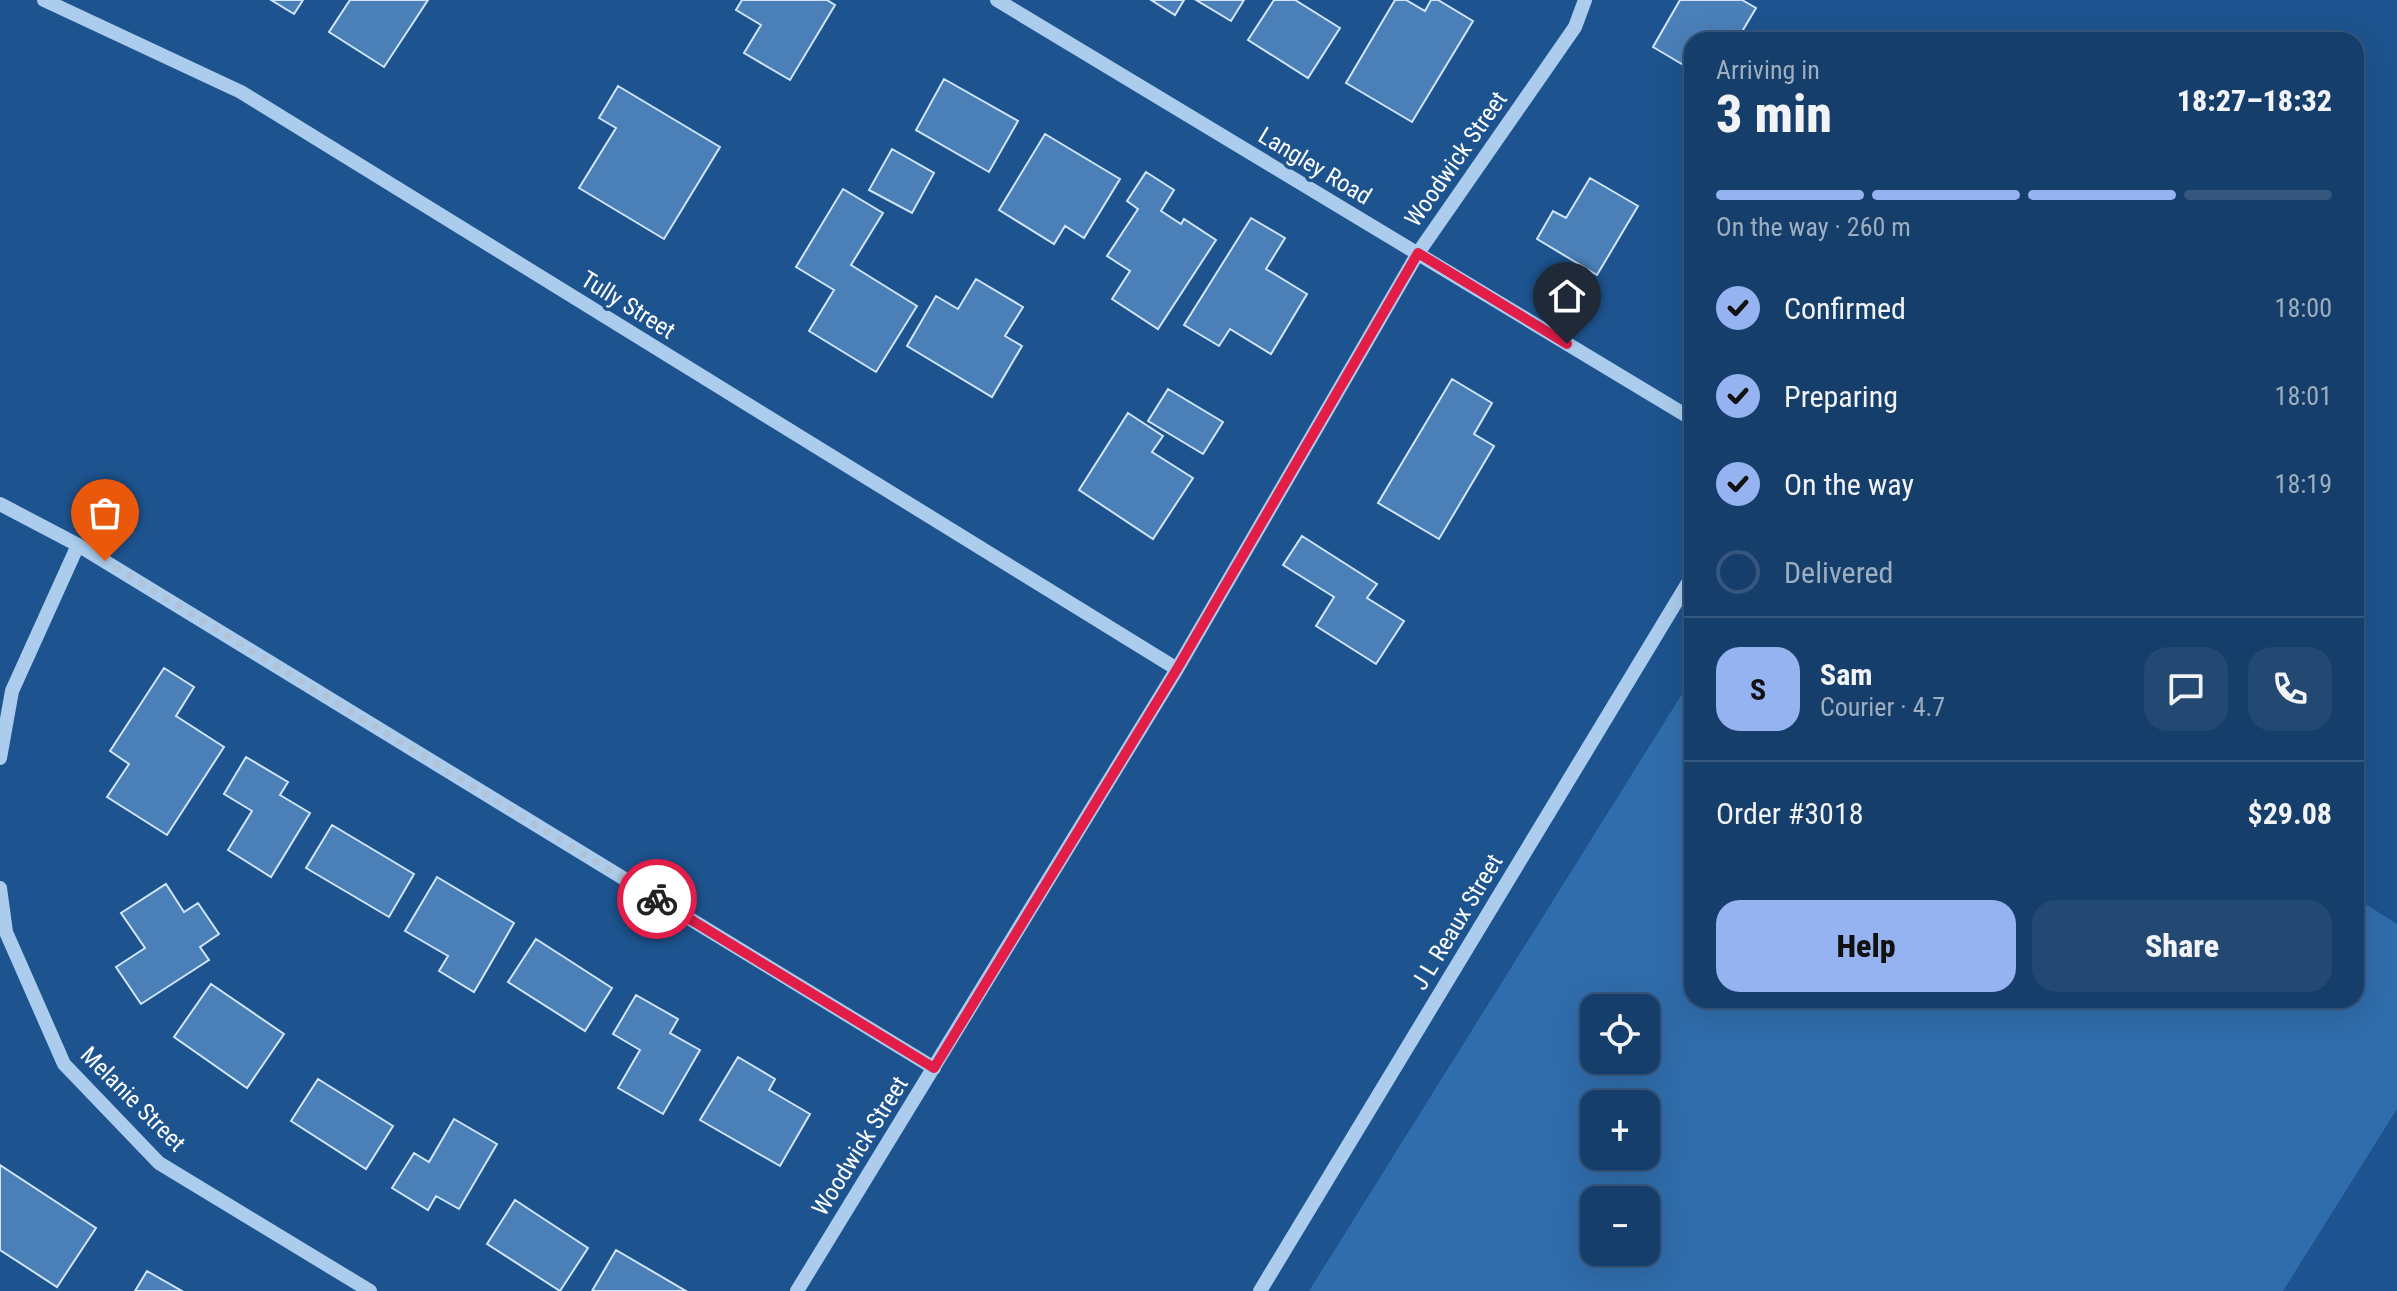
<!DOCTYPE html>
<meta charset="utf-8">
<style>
:root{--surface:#163e6a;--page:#234972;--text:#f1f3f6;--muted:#9eaec1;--line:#35577e;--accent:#95b2f1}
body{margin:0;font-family:"Roboto Condensed",sans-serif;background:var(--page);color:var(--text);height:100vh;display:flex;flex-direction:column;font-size:30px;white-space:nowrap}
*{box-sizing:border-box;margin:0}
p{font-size:26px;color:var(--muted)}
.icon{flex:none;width:44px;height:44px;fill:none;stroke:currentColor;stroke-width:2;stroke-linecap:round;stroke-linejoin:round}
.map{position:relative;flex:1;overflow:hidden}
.details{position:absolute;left:1684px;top:32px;width:680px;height:976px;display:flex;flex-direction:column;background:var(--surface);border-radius:24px;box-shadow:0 8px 32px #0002,0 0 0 2px var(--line)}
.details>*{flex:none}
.tools{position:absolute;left:1580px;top:994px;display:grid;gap:16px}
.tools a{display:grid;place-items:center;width:80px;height:80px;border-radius:16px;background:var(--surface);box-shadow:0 8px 32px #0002,0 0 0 2px var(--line);font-size:40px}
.pin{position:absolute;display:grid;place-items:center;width:68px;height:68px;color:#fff;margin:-82px -34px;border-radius:50% 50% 50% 0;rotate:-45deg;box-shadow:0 0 8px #0007}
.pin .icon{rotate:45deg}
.courier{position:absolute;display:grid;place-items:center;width:80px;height:80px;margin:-40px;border:6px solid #e11d48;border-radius:50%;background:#fff;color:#222;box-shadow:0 2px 10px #0007}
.summary em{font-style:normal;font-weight:800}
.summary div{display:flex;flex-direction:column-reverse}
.summary{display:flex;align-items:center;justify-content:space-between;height:136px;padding:0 32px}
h1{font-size:52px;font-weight:800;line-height:60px}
.bar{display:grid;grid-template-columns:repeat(4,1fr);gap:12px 8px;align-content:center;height:96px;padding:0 32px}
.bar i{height:10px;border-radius:6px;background:var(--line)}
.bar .selected{background:var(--accent)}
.bar p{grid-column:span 4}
.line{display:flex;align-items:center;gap:20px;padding:0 32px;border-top:2px solid var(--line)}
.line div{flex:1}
.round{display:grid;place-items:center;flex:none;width:84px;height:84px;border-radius:24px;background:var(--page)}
ol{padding:0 32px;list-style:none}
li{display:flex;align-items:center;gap:24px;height:88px}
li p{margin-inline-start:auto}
li .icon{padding:8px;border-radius:50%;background:var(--accent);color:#111;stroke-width:4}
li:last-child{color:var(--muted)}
li i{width:44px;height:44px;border:4px solid var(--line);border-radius:50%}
.button{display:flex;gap:16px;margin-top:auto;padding:16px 32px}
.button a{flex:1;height:92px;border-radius:24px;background:var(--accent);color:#111;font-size:32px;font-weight:800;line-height:92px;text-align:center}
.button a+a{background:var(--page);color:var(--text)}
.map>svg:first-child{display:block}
.green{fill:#306dac;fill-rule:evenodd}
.building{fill:#4a7fb8;stroke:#d1e5f9;stroke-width:2}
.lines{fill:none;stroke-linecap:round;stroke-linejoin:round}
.minor{stroke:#abcced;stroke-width:14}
.done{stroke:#b0c3d7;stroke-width:8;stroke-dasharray:0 14.4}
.route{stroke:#e11d48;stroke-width:10}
.labels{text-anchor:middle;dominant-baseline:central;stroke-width:7;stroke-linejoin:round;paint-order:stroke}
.street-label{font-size:24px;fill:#fff;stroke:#1d538e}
</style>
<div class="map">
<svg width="2397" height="1291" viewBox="0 0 2397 1291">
<rect width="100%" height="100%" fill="#1d538e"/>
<!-- green -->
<path class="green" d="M1692,678V1000H2356V898L2397,924V1109L2283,1291H1309ZM1594,1008H1646V1060H1594ZM1594,1104H1646V1156H1594ZM1594,1200H1646V1252H1594Z"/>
<!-- building -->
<path class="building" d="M271,0H303L294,14Z
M350,0H428L384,67L329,32Z
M742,0H827L835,5L790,80L744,53L761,25L736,10Z
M1151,0H1184L1175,15Z
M1196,0H1244L1231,21Z
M1274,0H1295L1340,28L1308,78L1248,40Z
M1395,0H1406L1425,11L1431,0H1438L1473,21L1412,122L1346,83Z
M1680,0H1742L1756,8L1737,40H1692V70L1653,47Z
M944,79L1018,121L989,172L916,130Z
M618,86L720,147L664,239L579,188L616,128L599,118Z
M1045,134L1120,179L1084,238L1065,226L1054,244L999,210Z
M892,149L934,173L912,213L869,190Z
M1146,172L1174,190L1161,211L1181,224L1184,219L1216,240L1158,329L1112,299L1130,271L1107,256L1138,209L1127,201Z
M1590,178L1638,206L1597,275L1537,239L1553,211L1566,218Z
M843,189L883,213L851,265L917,306L876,372L809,331L834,290L796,267Z
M1251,218L1285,238L1266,269L1307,294L1271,354L1230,329L1219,346L1184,325Z
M976,279L1023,307L1005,336L1022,346L992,397L907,346L936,296L958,309Z
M1452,379L1492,403L1474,434L1494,446L1439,539L1378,503Z
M1168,389L1223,422L1203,454L1148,421Z
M1128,413L1163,436L1152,452L1193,478L1153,539L1079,490Z
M1302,536L1377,584L1367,598L1404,621L1376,664L1316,626L1334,597L1283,565Z
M164,668L194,687L176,716L224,747L167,835L107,797L129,764L110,751Z
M246,757L288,782L280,795L310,813L271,877L228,850L252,811L224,794Z
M332,825L414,874L389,917L306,868Z
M437,877L514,923L474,992L439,971L448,956L405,931Z
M166,884L184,912L198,903L219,934L200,947L209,960L141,1004L116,967L145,948L121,913Z
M536,939L612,988L585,1031L508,982Z
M211,984L284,1034L247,1088L174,1037Z
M636,995L678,1019L670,1033L700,1050L663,1114L618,1088L640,1050L613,1034Z
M738,1057L775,1079L769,1090L810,1114L780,1166L700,1120Z
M318,1079L393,1126L366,1169L291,1121Z
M454,1119L497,1144L459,1209L436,1196L428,1210L392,1188L414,1153L429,1162Z
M0,1165L96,1228L57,1287L0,1250Z
M515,1200L588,1248L560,1291L487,1244Z
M616,1250L686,1291H592Z
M147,1271L182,1291H135Z"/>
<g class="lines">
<!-- minor -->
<path class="minor" d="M44,0L241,92L1177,669
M997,0L1692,419
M0,504L78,545L934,1068
M0,758L12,691L78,545
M0,888L6,932L64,1064L159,1163L370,1291
M797,1291L1177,669L1418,253L1575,27L1585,0
M1260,1291L1692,576"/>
</g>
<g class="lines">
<!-- done -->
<path class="done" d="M105,561L657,899"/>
<!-- route -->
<path class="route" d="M657,899L934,1068L1177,669L1418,253L1567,344"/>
</g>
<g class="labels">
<!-- street labels -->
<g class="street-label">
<text transform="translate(1456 159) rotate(-55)">Woodwick Street</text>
<text transform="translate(1315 166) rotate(31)">Langley Road</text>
<text transform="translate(628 305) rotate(32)">Tully Street</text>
<text transform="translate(1457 922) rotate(-59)">J L Reaux Street</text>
<text transform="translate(133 1099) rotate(45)">Melanie Street</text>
<text transform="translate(860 1146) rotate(-58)">Woodwick Street</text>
</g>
</g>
</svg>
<div class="tools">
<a><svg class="icon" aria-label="locate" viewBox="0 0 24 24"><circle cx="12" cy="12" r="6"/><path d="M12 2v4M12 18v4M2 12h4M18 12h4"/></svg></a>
<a>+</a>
<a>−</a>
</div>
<div class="pin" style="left:105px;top:561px;background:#ea580c"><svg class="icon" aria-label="bag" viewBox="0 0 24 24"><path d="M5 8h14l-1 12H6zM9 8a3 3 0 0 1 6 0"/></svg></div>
<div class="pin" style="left:1567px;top:344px;background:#1f2937"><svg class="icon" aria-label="home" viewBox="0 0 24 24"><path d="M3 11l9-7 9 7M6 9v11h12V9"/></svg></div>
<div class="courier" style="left:657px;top:899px"><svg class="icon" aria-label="bike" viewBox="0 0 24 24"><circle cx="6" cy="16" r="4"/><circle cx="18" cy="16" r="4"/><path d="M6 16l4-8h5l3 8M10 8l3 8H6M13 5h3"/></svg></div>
<section class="details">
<div class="summary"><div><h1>3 min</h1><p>Arriving in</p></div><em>18:27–18:32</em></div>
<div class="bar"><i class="selected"></i><i class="selected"></i><i class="selected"></i><i></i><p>On the way · 260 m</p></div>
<ol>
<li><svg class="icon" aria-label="check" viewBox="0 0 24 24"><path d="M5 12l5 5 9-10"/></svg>Confirmed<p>18:00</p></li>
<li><svg class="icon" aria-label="check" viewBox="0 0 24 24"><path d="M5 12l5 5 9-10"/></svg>Preparing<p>18:01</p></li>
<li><svg class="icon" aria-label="check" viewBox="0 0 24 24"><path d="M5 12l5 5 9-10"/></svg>On the way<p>18:19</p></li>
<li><i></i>Delivered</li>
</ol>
<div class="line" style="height:144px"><b class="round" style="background:var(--accent);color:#111">S</b><div><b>Sam</b><p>Courier · 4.7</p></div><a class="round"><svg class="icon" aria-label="chat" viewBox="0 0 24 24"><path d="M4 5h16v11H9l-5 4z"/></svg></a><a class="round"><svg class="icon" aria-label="phone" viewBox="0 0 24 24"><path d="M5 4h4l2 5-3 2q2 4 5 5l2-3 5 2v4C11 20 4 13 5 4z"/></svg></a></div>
<div class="line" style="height:104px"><div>Order #3018</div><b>$29.08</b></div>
<div class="button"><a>Help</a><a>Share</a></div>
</section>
</div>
